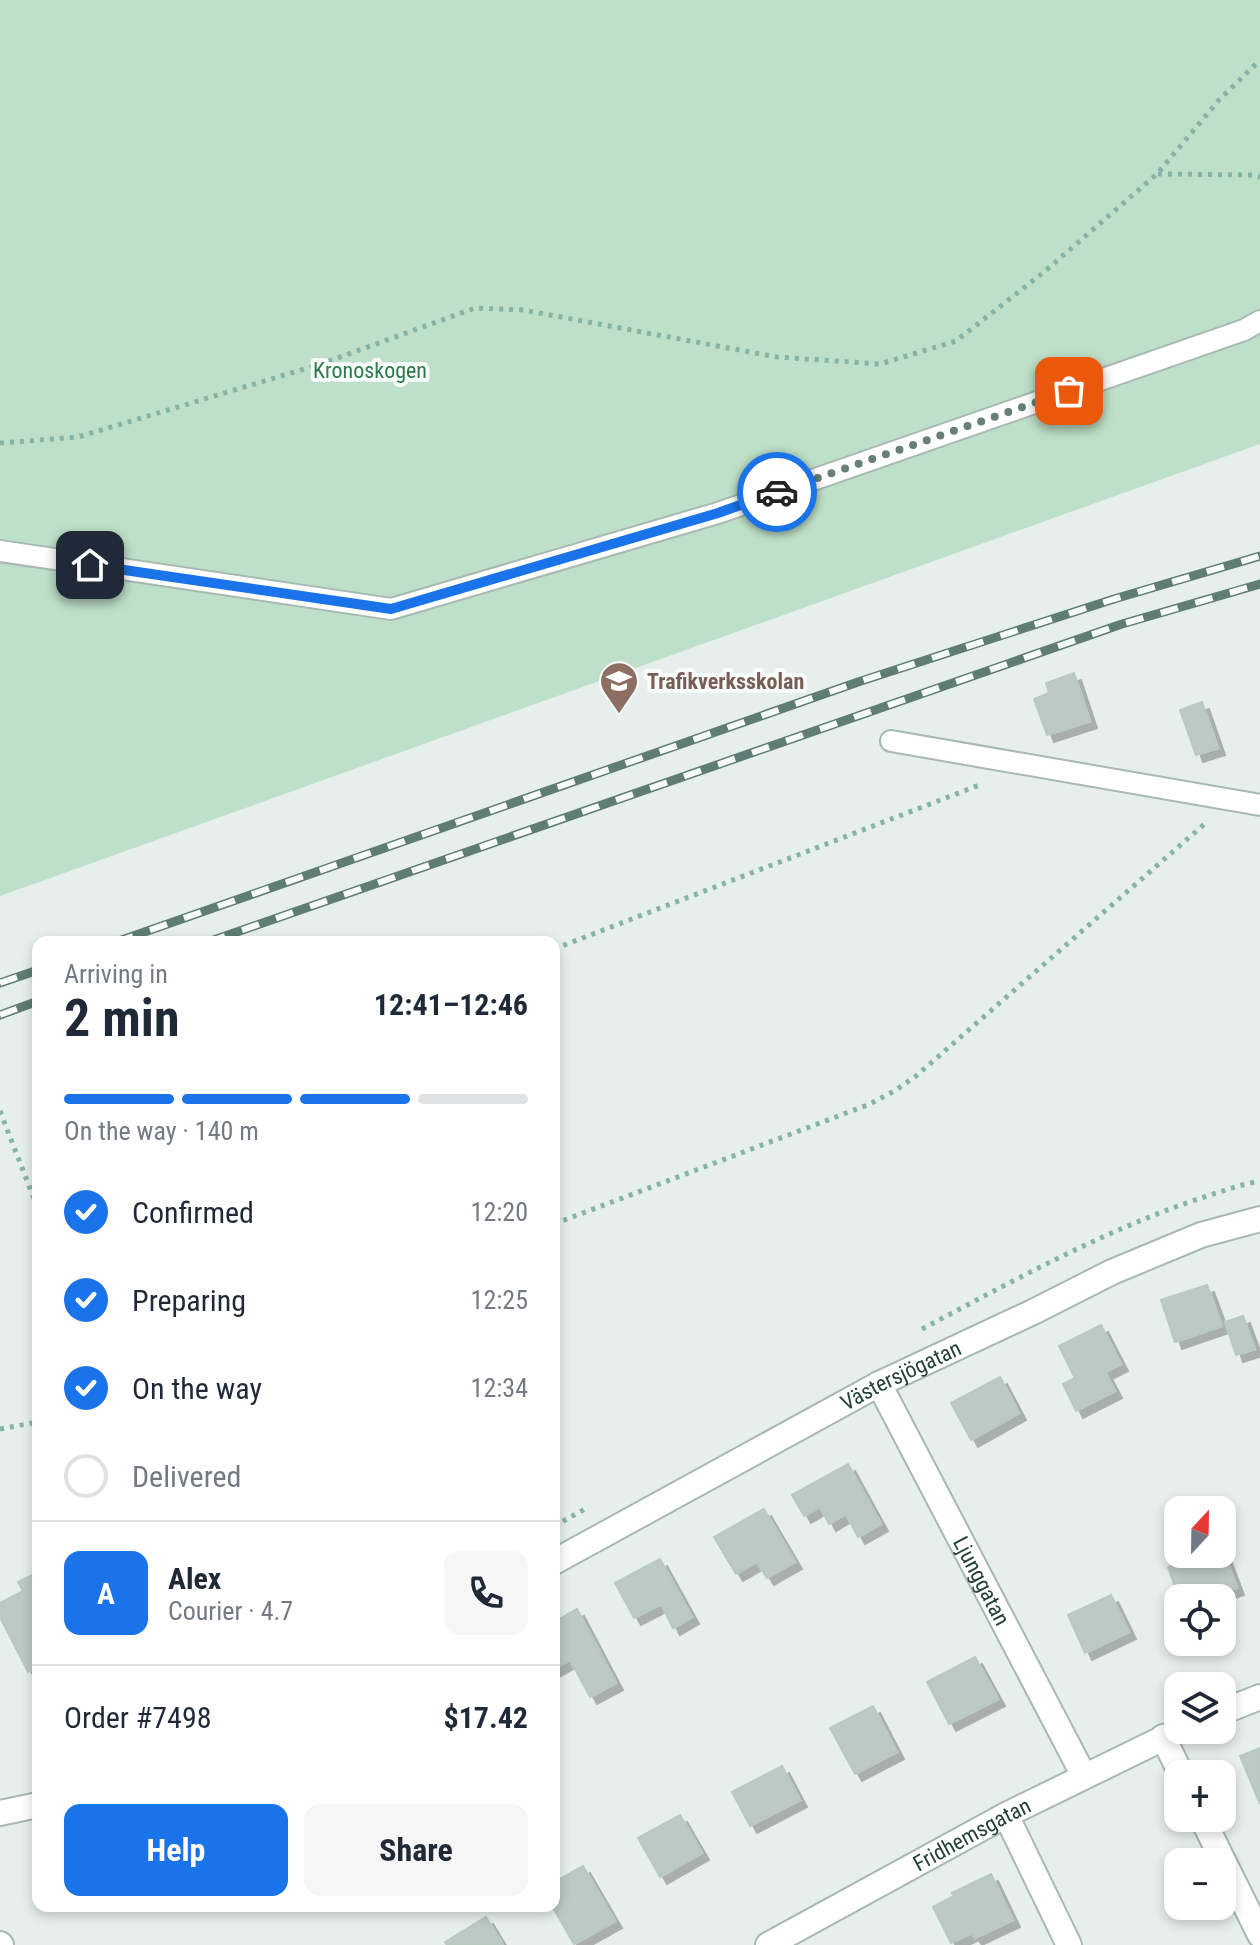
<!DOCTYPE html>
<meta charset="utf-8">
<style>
:root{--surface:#fff;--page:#f6f6f7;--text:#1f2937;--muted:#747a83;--line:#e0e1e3;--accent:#1a73e8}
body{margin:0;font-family:"Roboto Condensed",sans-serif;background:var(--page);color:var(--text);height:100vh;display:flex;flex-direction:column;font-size:30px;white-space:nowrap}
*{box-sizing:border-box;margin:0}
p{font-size:26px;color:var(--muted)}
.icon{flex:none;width:44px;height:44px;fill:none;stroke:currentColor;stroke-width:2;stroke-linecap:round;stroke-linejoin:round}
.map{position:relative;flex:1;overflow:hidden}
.sheet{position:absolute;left:32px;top:936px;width:528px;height:976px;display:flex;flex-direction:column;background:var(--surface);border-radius:16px;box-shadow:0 4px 12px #0003}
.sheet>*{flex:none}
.needle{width:52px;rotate:22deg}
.controls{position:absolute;left:1164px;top:1496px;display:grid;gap:16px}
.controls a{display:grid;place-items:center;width:72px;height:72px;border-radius:16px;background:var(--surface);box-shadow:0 4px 12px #0003;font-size:40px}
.pin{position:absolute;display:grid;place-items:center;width:68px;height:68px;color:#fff;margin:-34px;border-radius:16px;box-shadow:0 4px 12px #0006}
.courier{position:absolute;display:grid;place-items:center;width:80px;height:80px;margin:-40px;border:6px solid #1a73e8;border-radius:50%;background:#fff;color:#222;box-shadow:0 2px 10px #0007}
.headline em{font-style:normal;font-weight:700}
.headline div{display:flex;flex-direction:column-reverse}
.headline{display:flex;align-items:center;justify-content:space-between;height:136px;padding:0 32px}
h1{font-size:52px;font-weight:700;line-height:60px}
.bar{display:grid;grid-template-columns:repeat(4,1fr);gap:12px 8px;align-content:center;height:96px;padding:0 32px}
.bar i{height:10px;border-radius:6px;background:var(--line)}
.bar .active{background:var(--accent)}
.bar p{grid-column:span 4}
.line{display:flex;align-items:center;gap:20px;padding:0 32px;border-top:2px solid var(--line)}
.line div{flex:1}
.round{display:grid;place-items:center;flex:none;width:84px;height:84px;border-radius:16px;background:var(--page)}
ol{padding:0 32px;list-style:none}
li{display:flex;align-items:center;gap:24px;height:88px}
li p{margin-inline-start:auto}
li .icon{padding:8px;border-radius:50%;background:var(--accent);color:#fff;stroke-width:4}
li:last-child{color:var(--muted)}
li i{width:44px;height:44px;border:4px solid var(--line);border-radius:50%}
.button{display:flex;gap:16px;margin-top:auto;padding:16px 32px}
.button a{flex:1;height:92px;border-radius:16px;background:var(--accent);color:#fff;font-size:32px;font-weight:700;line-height:92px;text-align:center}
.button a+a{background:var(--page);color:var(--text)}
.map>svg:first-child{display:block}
.green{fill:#bfe0c8}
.building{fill:#bbcac4;stroke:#b8c9c2;stroke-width:2;filter:url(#shadow)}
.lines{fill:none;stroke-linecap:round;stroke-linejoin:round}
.service-casing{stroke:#a8b8b2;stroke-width:24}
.minor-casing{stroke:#a8b8b2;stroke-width:28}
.path{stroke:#86b3a5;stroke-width:5;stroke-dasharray:4 6;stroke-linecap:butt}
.service{stroke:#fff;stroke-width:20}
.minor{stroke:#fff;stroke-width:24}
.rail-casing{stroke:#5f7d75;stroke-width:9}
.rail{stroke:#f7fbf9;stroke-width:6;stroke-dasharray:18;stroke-linecap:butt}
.done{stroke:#687f78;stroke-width:8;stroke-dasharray:0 14.4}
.route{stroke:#1a73e8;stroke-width:10}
.labels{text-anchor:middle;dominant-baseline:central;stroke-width:8;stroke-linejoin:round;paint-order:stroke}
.park-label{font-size:22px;fill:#2d7a4b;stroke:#f7fbf9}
.education-label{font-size:22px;font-weight:bold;fill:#785e54;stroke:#f7fbf9;text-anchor:start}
.street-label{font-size:22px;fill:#24423a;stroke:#f7fbf9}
</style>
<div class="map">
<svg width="1260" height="1945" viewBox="0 0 1260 1945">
<defs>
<filter id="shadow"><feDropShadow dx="7" dy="7" stdDeviation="0" flood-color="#0004"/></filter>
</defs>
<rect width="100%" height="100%" fill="#e6efeb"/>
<!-- green -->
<path class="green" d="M0,0H1260V444L0,896Z"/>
<!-- building -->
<path class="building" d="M1074,673L1090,721L1047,735L1034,699L1049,693L1046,683Z
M1202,702L1218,748L1196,755L1180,710Z
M1207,1285L1222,1326L1175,1342L1161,1300Z
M1243,1316L1255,1349L1236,1355L1225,1322Z
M1101,1325L1121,1364L1105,1372L1115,1391L1076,1411L1063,1384L1075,1378L1059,1346Z
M1000,1377L1019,1413L971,1440L951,1403Z
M848,1464L881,1524L858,1537L846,1514L829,1524L820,1507L804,1516L792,1495Z
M764,1509L795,1562L767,1578L757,1562L736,1574L714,1537Z
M1222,1548L1237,1588L1209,1598H1179L1168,1567L1205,1554H1222Z
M660,1559L692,1617L673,1628L661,1604L634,1618L615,1583Z
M38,1572V1667L28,1672L0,1617V1603L23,1591L18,1582Z
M1111,1595L1129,1632L1085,1653L1068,1615Z
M577,1609L616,1683L590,1697L570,1660L554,1669V1622Z
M975,1657L998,1699L949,1724L927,1682Z
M873,1706L897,1752L855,1774L830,1728Z
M1260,1748V1804L1240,1756Z
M782,1766L800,1800L750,1826L732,1792Z
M680,1815L702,1853L660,1877L638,1838Z
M583,1866L615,1921L574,1944L552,1906H554V1882Z
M991,1874L1013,1920L975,1938L972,1933L951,1943L933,1907L954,1896L952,1893Z
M486,1917L503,1945H447L445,1942Z"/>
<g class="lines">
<!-- service casing -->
<g class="service-casing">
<path id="service" d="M0,551L391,609L718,513L1244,330L1260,321
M891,741L1260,805"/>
</g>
<!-- minor casing -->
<g class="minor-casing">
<g id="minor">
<path id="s1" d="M879,1384L1084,1776"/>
<path id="s2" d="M554,1562L879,1384L1033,1312L1112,1272L1201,1235L1260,1219"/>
<path d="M1222,1712L1260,1697"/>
<path d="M1163,1737L1181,1774"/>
<path d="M0,1813L38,1805"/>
<path d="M1006,1815L1069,1945"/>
<path d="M1202,1818L1260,1935"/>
<path d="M0,1944L1,1945"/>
<path id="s3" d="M768,1945L1006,1815L1180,1730"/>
</g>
</g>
<!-- path -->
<path class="path" d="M1158,174L1253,175L1260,177
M0,443L78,437L321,364L475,308L523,310L777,357L880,364L956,341L1044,272L1157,174L1219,100L1260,60
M554,949L982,784
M0,1111L38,1209
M554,1224L870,1104L896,1090L916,1076L1208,821
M922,1329C1011,1282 1099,1233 1195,1200C1217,1193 1238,1185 1260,1181
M0,1429L38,1422
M554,1526L585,1509"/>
<!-- service -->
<use href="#service" class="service"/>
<!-- minor -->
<use href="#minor" class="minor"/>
<!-- rail casing -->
<g class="rail-casing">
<path id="rail" d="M116,942L858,682L1114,599L1260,556
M208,942L1122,624L1260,584
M0,983L38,970
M0,1015L38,1001"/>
</g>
<!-- rail -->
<use href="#rail" class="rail"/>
</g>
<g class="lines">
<!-- done -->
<path class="done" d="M777,492L1069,391"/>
<!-- route -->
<path class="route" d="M90,565L391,609L718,513L777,492"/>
</g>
<!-- icons -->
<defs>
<g id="university-pin" transform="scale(2)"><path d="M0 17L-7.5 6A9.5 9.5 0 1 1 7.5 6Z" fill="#8d6e63" stroke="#f7fbf9"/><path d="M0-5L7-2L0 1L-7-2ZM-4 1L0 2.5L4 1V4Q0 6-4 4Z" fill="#fff"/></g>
</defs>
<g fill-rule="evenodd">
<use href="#university-pin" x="619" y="681"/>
</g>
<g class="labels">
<!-- park labels -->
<g class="park-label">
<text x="370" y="370">Kronoskogen</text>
</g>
<!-- education labels -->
<g class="education-label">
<text x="647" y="681">Trafikverksskolan</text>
</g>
<!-- street labels -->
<g class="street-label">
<text stroke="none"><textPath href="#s2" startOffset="394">Västersjögatan</textPath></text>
<text stroke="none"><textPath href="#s1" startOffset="222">Ljunggatan</textPath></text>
<text stroke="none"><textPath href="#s3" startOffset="232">Fridhemsgatan</textPath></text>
</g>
</g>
</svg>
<div class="controls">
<a><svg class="needle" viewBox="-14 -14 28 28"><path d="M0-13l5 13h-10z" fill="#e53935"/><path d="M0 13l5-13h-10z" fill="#747a83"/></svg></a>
<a><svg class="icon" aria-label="locate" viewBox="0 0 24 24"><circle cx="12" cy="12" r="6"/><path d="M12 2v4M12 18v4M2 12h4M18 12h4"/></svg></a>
<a><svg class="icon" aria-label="layers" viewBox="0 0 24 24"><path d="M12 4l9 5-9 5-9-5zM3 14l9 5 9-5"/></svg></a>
<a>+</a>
<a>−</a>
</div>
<div class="pin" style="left:1069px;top:391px;background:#ea580c"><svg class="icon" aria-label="bag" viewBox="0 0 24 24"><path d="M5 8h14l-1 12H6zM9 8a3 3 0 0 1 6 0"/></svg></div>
<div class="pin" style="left:90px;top:565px;background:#1f2937"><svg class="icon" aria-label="home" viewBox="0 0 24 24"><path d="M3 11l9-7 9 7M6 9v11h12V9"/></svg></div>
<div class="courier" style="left:777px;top:492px"><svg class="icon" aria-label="car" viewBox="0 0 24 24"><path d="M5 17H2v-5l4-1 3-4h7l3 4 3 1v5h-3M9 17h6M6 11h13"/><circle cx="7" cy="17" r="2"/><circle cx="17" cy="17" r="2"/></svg></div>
<section class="sheet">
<div class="headline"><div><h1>2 min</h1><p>Arriving in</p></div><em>12:41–12:46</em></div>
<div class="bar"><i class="active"></i><i class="active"></i><i class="active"></i><i></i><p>On the way · 140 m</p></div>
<ol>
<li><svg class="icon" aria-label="check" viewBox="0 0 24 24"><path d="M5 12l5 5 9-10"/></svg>Confirmed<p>12:20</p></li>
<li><svg class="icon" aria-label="check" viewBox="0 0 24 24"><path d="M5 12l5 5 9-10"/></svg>Preparing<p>12:25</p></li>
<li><svg class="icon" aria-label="check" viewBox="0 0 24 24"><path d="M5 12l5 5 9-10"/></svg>On the way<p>12:34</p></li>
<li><i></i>Delivered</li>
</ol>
<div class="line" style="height:144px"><b class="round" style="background:var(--accent);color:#fff">A</b><div><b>Alex</b><p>Courier · 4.7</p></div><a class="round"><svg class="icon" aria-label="phone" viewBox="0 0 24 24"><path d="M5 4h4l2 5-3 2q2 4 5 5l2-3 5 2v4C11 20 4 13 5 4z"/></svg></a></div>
<div class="line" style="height:104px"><div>Order #7498</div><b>$17.42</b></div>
<div class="button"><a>Help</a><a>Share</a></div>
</section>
</div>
